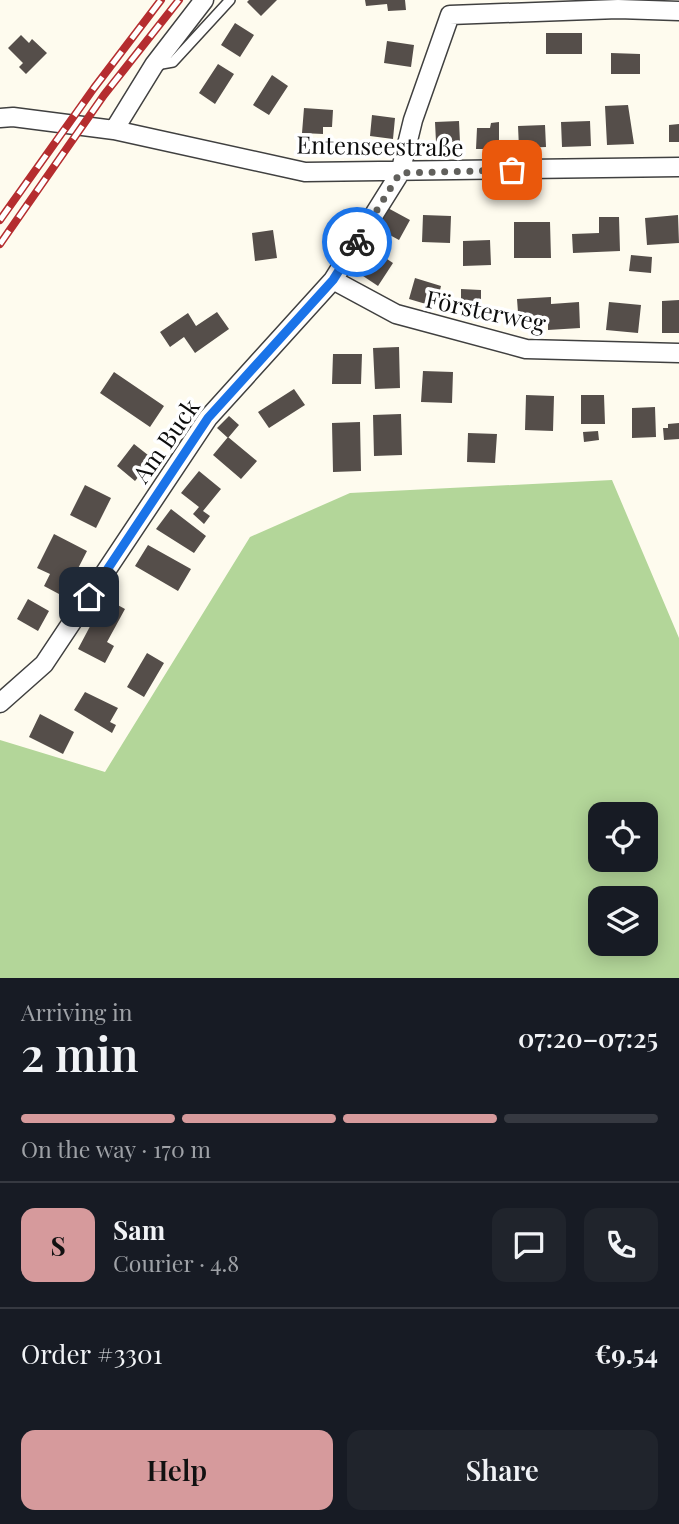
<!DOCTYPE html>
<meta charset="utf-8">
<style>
:root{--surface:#171b24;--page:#20242c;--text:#f1f3f6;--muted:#9ea1a6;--line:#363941;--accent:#d69a9c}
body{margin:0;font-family:"Playfair Display",serif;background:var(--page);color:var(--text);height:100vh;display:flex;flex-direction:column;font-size:26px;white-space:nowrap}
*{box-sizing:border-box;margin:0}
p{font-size:23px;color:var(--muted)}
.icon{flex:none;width:38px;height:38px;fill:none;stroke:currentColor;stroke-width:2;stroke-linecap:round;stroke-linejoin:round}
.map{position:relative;height:978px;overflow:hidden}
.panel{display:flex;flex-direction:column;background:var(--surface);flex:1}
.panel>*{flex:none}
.buttons{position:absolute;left:588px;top:802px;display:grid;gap:14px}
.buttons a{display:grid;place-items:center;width:70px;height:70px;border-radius:14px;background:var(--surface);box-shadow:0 4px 18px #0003;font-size:35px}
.pin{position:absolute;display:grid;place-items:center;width:60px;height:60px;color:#fff;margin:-30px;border-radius:14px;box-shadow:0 4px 10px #0006}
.courier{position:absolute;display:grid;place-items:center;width:70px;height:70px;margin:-35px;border:5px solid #1a73e8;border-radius:50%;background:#fff;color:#222;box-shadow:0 2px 9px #0007}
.summary em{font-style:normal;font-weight:600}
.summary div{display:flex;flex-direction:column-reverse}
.summary{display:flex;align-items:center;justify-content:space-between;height:119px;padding:0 21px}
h1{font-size:46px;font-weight:600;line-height:52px}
.bar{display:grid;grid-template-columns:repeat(4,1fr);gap:10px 7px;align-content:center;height:84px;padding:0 21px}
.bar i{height:9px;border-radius:5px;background:var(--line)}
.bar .active{background:var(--accent)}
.bar p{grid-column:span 4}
.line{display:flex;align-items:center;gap:18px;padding:0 21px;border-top:2px solid var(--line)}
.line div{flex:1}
.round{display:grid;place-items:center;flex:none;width:74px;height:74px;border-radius:14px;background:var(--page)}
.primary-button{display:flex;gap:14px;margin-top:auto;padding:14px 21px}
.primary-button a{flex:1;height:80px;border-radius:14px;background:var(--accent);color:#111;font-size:28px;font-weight:600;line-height:80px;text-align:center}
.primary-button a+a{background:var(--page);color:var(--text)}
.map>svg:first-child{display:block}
.forest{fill:#b3d699;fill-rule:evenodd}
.building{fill:#554e4a}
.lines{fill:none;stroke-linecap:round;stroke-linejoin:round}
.lane-casing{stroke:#404040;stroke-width:12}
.street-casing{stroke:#404040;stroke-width:21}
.lane{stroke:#fff;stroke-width:9}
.street{stroke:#fff;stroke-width:18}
.rail-casing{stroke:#b52d2f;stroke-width:8}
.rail{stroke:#fff;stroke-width:5;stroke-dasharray:16;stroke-linecap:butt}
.done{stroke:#61605c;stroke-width:7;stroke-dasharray:0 12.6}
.route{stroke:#1a73e8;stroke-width:9}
.labels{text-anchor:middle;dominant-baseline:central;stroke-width:7;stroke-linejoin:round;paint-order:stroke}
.street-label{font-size:24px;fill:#0d0d0d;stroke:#fff}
</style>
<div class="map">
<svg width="679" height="978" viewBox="0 0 679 978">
<rect width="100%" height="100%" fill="#fefbee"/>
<!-- forest -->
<path class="forest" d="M612,480L679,638V978H0V740L105,772L250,537L350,493ZM600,814H646V859H600ZM600,898H646V943H600Z"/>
<!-- building -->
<path class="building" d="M249,0H277L261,16L247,2Z
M365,0H405L406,10L388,11L387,4L366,6Z
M235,23L254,35L240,57L221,45Z
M546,33H582V54H546Z
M21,35L29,43L32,39L47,53L26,74L19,67L23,63L8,48Z
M387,41L414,45L411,67L384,63Z
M611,53L640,54V74H611Z
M218,64L234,74L215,104L199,93Z
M272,75L288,86L269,115L253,105Z
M628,105L634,144L607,145L605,106Z
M304,108L333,110L332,127H323V134L302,133Z
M372,115L395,118L393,139L370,136Z
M459,121L460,142H436L435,122Z
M590,121L591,146L562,147L561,122Z
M499,122V149H476L477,128H490L491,123Z
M679,124V142H669V125Z
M545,125L546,147L519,148L518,126Z
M386,207L410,220L399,240L375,227Z
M423,215L451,216L450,243L422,242Z
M678,215L679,243L647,245L645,218Z
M599,217H619L620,251L573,253L572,234L599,233Z
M514,222H550L551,258H514Z
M273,230L277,258L255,261L252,233Z
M490,240L491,265L463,266V241Z
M363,243L393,263L378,286L348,266Z
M631,255L652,257L651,273L629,271Z
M415,278L441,286L436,307L409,299Z
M461,289L481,290V318L461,317Z
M551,297V304L579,302L580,328L548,330V324L519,326L517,299Z
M679,300V333H662V301Z
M609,302L641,305L638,333L606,330Z
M217,312L229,329L195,353L184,337L170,347L160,332L188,313L196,326Z
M399,347L400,388L375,389L373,348Z
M333,354H362L361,384H332Z
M423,371L453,372L452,403L421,402Z
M114,372L164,406L150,427L100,393Z
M294,389L305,405L269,428L258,412Z
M526,395L554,396L553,431L525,430Z
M581,395H604L605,424H581Z
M655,407L656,437L632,438V408Z
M401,414L402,455L374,456L373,415Z
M229,416L239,425L228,438L217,428Z
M360,422L361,471L333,472L332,423Z
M679,423V439L664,440L663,428H668V424Z
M598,431L599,440L584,442L583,432Z
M468,433L497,434L495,463L467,462Z
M228,437L257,461L241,479L213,455Z
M134,444L153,459L135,481L117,466Z
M199,471L221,489L203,511L210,516L204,524L193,514L199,507L181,493Z
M85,485L111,498L96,528L70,515Z
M171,509L206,536L194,553L156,529Z
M54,534L87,551L68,588L63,586L59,594L44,586L50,574L37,568Z
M148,545L191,569L178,591L135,566Z
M105,598L125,609L107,642L114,646L105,663L78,649Z
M28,599L49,611L38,631L17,619Z
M147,653L164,663L144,697L127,687Z
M85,692L118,708L110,722L116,725L112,733L74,710Z
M40,714L74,732L63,754L29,737Z"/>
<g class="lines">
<!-- lane casing -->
<g class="lane-casing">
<path id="lane" d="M156,65L173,62L230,0"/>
</g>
<!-- street casing -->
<g class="street-casing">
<path id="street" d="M0,118L13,117L114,130L305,172L679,167
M114,130L154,65L204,0
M333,280L396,314L526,349L679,353
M0,703L44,664L208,418L333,280L400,173L413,120L450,15L618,9L679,11"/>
</g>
<!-- lane -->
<use href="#lane" class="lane"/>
<!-- street -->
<use href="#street" class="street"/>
<!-- rail casing -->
<g class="rail-casing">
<path id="rail" d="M0,220L94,88L161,0
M0,244L104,95L179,0"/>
</g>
<!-- rail -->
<use href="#rail" class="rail"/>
</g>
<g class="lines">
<!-- done -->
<path class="done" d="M357,242L400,173L512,170"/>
<!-- route -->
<path class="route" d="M89,597L208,418L333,280L357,242"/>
</g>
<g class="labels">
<!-- street labels -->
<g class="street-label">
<text transform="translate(380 145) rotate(1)">Entenseestraße</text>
<text transform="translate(486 310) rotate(12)">Försterweg</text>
<text transform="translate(165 440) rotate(-55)">Am Buck</text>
</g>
</g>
</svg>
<div class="buttons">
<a><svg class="icon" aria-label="locate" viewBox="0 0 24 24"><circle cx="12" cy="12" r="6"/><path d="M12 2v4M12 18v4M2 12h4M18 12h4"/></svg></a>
<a><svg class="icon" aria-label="layers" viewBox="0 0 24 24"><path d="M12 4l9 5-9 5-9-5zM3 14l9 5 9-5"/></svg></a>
</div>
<div class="pin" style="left:512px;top:170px;background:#ea580c"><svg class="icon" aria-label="bag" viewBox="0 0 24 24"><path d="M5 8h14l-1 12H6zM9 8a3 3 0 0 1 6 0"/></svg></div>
<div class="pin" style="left:89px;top:597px;background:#1f2937"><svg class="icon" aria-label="home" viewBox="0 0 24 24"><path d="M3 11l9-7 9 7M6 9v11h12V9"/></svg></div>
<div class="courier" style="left:357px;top:242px"><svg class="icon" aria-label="bike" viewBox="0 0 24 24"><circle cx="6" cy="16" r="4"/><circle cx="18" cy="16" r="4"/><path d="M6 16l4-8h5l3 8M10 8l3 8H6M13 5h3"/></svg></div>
</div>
<section class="panel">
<div class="summary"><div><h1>2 min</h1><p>Arriving in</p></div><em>07:20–07:25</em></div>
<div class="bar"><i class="active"></i><i class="active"></i><i class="active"></i><i></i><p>On the way · 170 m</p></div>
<div class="line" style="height:126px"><b class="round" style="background:var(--accent);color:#111">S</b><div><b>Sam</b><p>Courier · 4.8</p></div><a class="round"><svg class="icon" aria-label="chat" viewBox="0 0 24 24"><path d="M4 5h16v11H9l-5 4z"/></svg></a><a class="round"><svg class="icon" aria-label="phone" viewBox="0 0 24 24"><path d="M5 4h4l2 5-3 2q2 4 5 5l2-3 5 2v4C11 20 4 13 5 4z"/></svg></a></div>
<div class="line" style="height:91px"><div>Order #3301</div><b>€9.54</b></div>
<div class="primary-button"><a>Help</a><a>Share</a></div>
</section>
